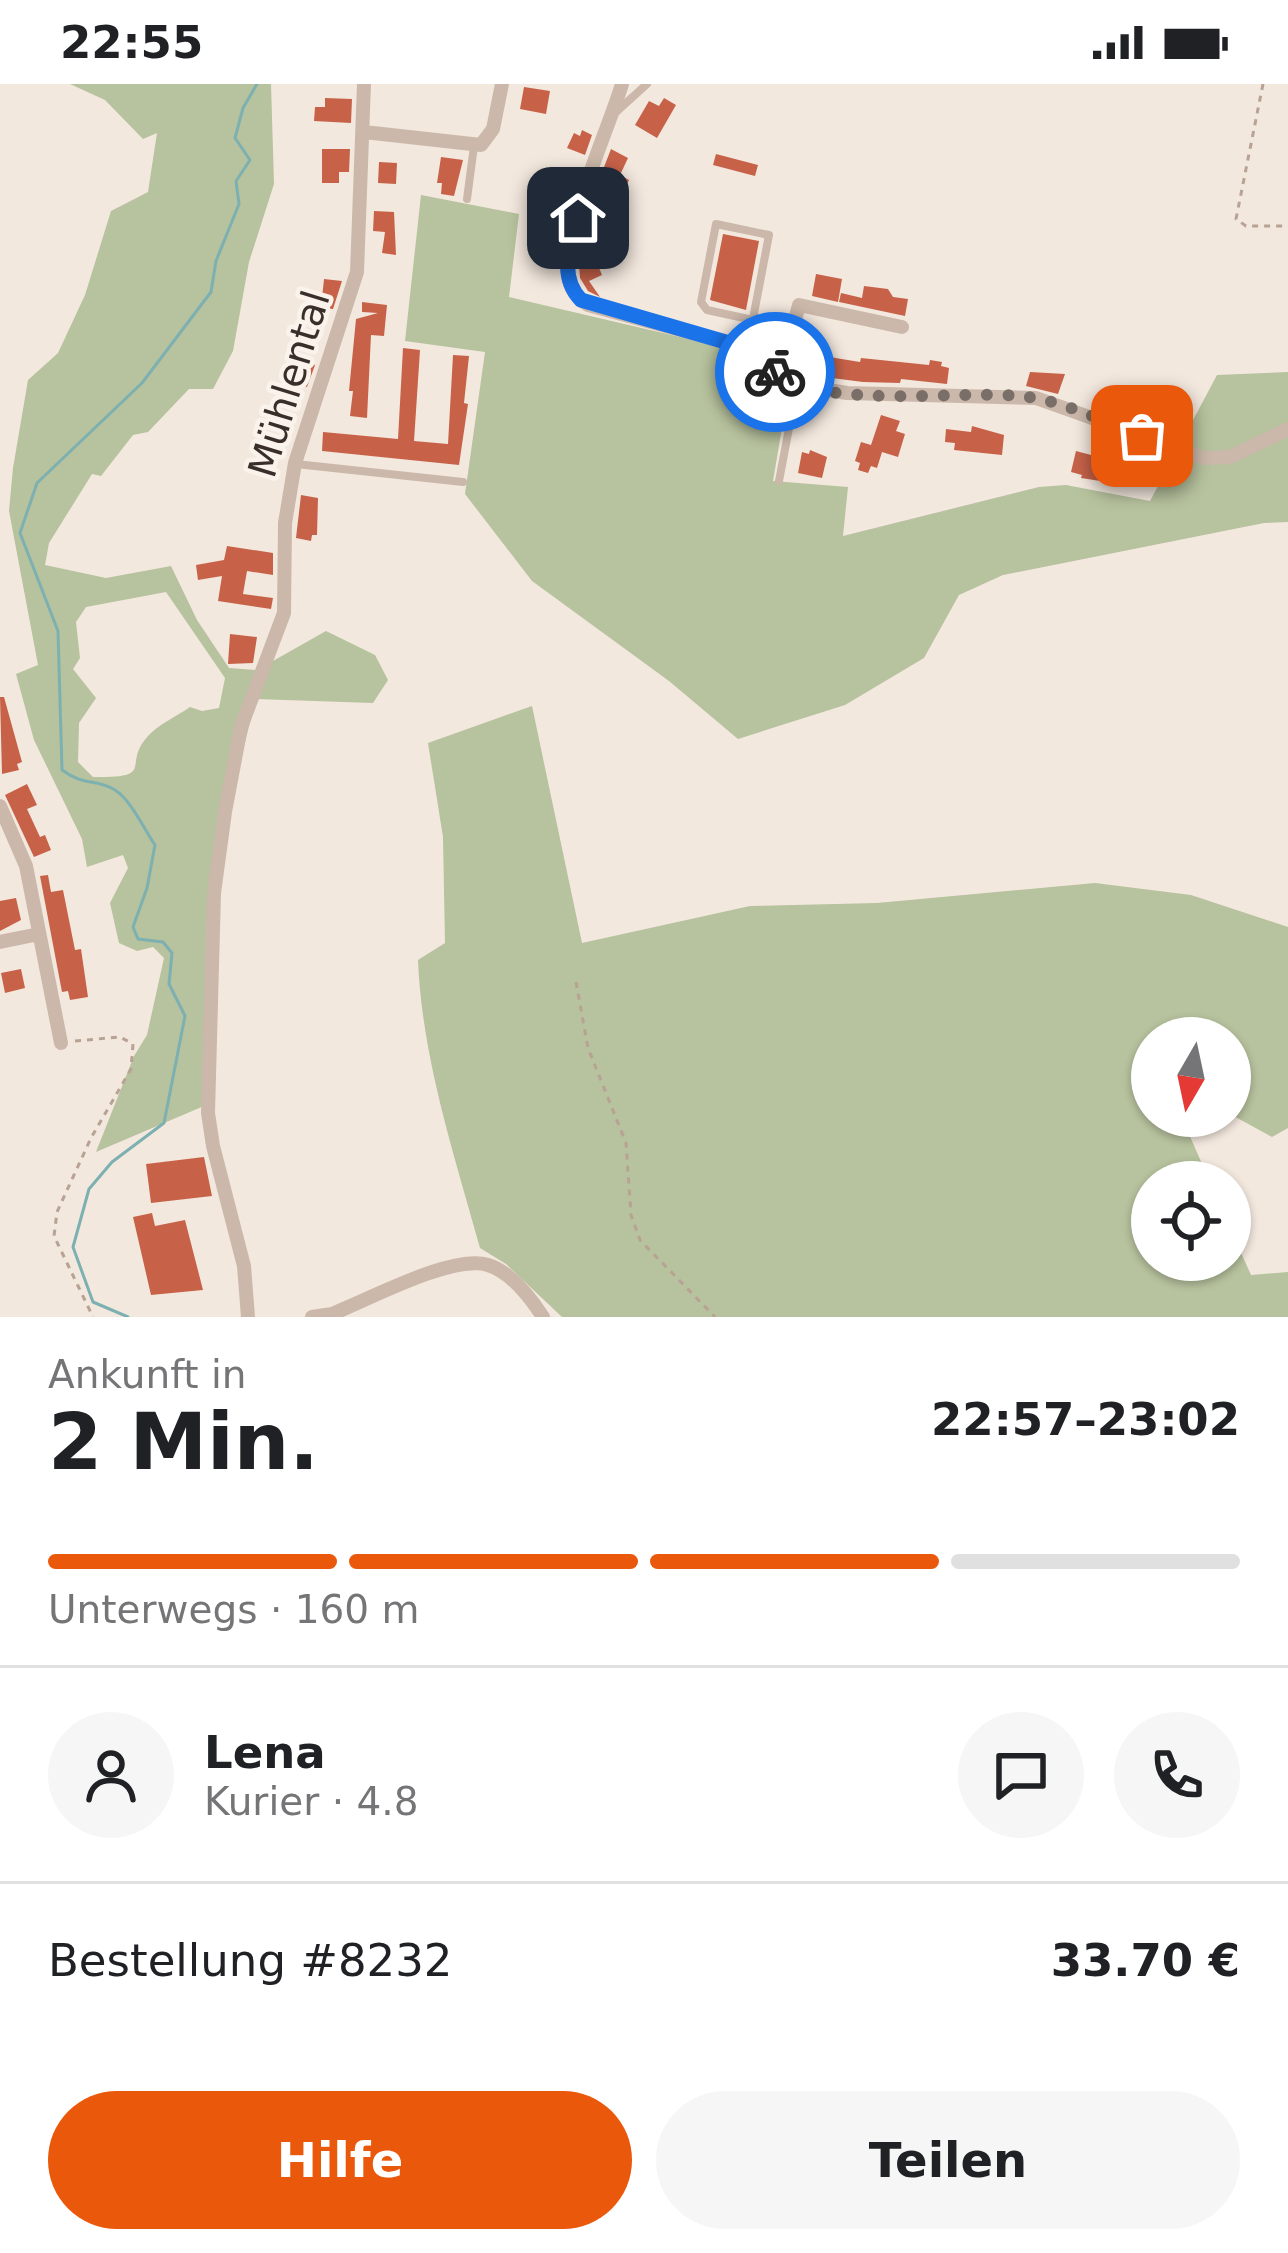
<!DOCTYPE html>
<html lang="de">
<meta charset="utf-8">
<style>
:root{--surface:#fff;--page:#f6f6f6;--text:#202124;--muted:#757577;--line:#e0e0e0;--accent:#ea580c}
body{margin:0;font-family:"DejaVu Sans",sans-serif;background:var(--page);color:var(--text);height:100vh;display:flex;flex-direction:column;font-size:45px;white-space:nowrap}
*{box-sizing:border-box;margin:0}
p{font-size:39px;color:var(--muted)}
.icon{flex:none;width:66px;height:66px;fill:none;stroke:currentColor;stroke-width:2;stroke-linecap:round;stroke-linejoin:round}
.map{position:relative;height:1233px;overflow:hidden}
.details{display:flex;flex-direction:column;background:var(--surface);flex:1}
.details>*{flex:none}
.needle{width:78px;rotate:189deg}
.tools{position:absolute;left:1131px;top:933px;display:grid;gap:24px}
.tools a{display:grid;place-items:center;width:120px;height:120px;border-radius:50%;background:var(--surface);box-shadow:0 3px 9px #0004;font-size:60px}
.pin{position:absolute;display:grid;place-items:center;width:102px;height:102px;color:#fff;margin:-51px;border-radius:24px;box-shadow:0 6px 18px #0006}
.courier{position:absolute;display:grid;place-items:center;width:120px;height:120px;margin:-60px;border:9px solid #1a73e8;border-radius:50%;background:#fff;color:#222;box-shadow:0 3px 15px #0007}
.head em{font-style:normal;font-weight:700}
.head div{display:flex;flex-direction:column-reverse}
.head{display:flex;align-items:center;justify-content:space-between;height:204px;padding:0 48px}
h1{font-size:78px;font-weight:700;line-height:90px}
.bar{display:grid;grid-template-columns:repeat(4,1fr);gap:18px 12px;align-content:center;height:144px;padding:0 48px}
.bar i{height:15px;border-radius:9px;background:var(--line)}
.bar .selected{background:var(--accent)}
.bar p{grid-column:span 4}
.line{display:flex;align-items:center;gap:30px;padding:0 48px;border-top:3px solid var(--line)}
.line div{flex:1}
.round{display:grid;place-items:center;flex:none;width:126px;height:126px;border-radius:63px;background:var(--page)}
.button{display:flex;gap:24px;margin-top:auto;padding:24px 48px}
.button a{flex:1;height:138px;border-radius:72px;background:var(--accent);color:#fff;font-size:48px;font-weight:700;line-height:138px;text-align:center}
.button a+a{background:var(--page);color:var(--text)}
.status{display:flex;justify-content:space-between;align-items:center;height:84px;padding:0 60px;background:var(--surface);direction:ltr}
.status svg{height:33px;fill:currentColor}
.map>svg:first-child{display:block}
.green{fill:#b7c29e;fill-rule:evenodd}
.lines{fill:none;stroke-linecap:round;stroke-linejoin:round}
.stream{stroke:#7db0b0;stroke-width:3}
.building{fill:#c76249}
.path{stroke:#b7a294;stroke-width:3;stroke-dasharray:6 6;stroke-linecap:butt}
.lane{stroke:#cbb8aa;stroke-width:8}
.street{stroke:#cbb8aa;stroke-width:14}
.done{stroke:#7a6f68;stroke-width:12;stroke-dasharray:0 21.6}
.route{stroke:#1a73e8;stroke-width:15}
.labels{text-anchor:middle;dominant-baseline:central;stroke-width:9;stroke-linejoin:round;paint-order:stroke}
.street-label{font-size:39px;fill:#392e29;stroke:#faf3eb}
</style>
<div class="status"><b>22:55</b><svg viewBox="0 0 49 12"><path d="M0 12V9h3v3zM5 12V6h3v6zM10 12V3h3v9zM15 12V0h3v12zM26 1h20v11H26zM47 4h2v5h-2z"/></svg></div>
<div class="map">
<svg width="1288" height="1233" viewBox="0 0 1288 1233">
<rect width="100%" height="100%" fill="#f3e8de"/>
<!-- green -->
<path class="green" d="M70,0H271L274,100L249,178L233,267L213,305H189L148,348L133,351L101,392L92,390L49,459L45,481L106,494L171,482L197,536L229,584L257,586L326,547L375,571L388,596L373,619L256,615L235,697L216,810L211,1019L96,1068L134,972L147,951L164,874L153,863L137,867L119,859L110,819L128,784L123,771L87,783L82,755L34,656L16,590L38,581L9,427L13,384L28,296L58,269L85,211L111,127L148,108L157,49L143,55L105,16ZM166,508L225,594L219,624L202,627L190,623C177,632 158,641 148,652C121,681 158,694 93,693L78,678L79,639L96,614L73,585L80,574L76,538L86,523Z
M421,111L519,130L509,213L727,264L789,303L773,397L848,403L843,452L1039,403L1066,401L1150,417L1217,291L1288,288V438L1264,439L1003,491L959,511L924,574L845,621L738,655L669,597L532,497L465,410L485,268L405,257Z
M532,622L582,859L750,822L877,819L1095,799L1191,811L1288,843V1044L1272,1053L1230,1030V954H1152V1032H1181L1210,1098H1152V1176H1230V1144L1251,1191L1288,1188V1233H562L506,1180L480,1164C454,1070 422,974 418,876L445,859L443,753L428,659Z"/>
<g class="lines">
<!-- stream -->
<path class="stream" d="M128,1233L93,1218L73,1163L89,1105L112,1078L164,1039L185,932L169,900L172,869L163,858L138,855L133,843L147,804L155,761C144,745 131,716 115,706C96,694 85,703 62,686L58,547L20,449L37,399L142,299L211,208L216,177L239,120L236,97L250,76L235,54L243,24L257,0"/>
</g>
<!-- building -->
<path class="building" d="M524,3L550,7L546,30L520,25Z
M325,14L352,15L351,39L314,37L315,23H325Z
M664,14L676,21L657,54L635,41L649,17L659,22Z
M582,46L592,51L585,71L567,64L574,49L580,52Z
M322,65H350L349,88H339V99H322Z
M611,65L628,74L620,91L629,96L620,114L607,112L609,102L599,96Z
M716,70L758,81L755,92L713,81Z
M441,73L463,76L454,112L441,110L442,99H437Z
M379,78L397,79L396,100L378,99Z
M558,107L570,114L557,176L538,172L546,131H550Z
M374,127L394,128L396,171L382,169L385,148L373,147Z
M723,150L759,157L746,226L710,216Z
M595,174L602,191L589,197L600,213L588,207L580,194L579,180Z
M816,190L842,195L838,218L812,212Z
M324,195L342,197L333,225L321,224Z
M864,202L888,205L893,213L908,215L905,232L839,218L841,209L862,214Z
M362,218L387,221L384,252L371,251L367,334L350,332L353,307H349L356,235L378,229L362,228Z
M807,262L818,264L817,271L860,278L861,274L929,281L930,276L942,278L941,282L949,284L947,300L901,295L900,299L863,298L801,290L796,287L798,268L806,269Z
M403,264L420,266L414,357L448,360L453,271L469,272L464,319L468,320L459,381L322,367L323,348L398,355Z
M292,273L315,281L307,303L302,301L296,317L279,311Z
M1030,288L1065,290L1058,310L1026,302Z
M1101,308L1144,324L1146,319L1168,327L1161,347L1096,322Z
M881,331L900,337L896,347L905,350L898,373L882,368L877,384L871,382L868,389L858,386L860,379L855,377L861,358L871,361Z
M972,342L1004,351L1002,371L954,366L955,359L945,358L946,345L971,348Z
M810,366L827,373L822,394L798,389L802,368L809,370Z
M1076,367L1136,383L1133,402L1081,394L1082,391L1071,388Z
M301,411L318,414L317,451H312L311,457L296,454Z
M227,462L273,469V491L247,487L243,510L273,514L271,525L218,517L222,492L198,496L196,481L224,476Z
M230,550L257,553L253,579L228,580Z
M0,613H4L22,678L17,680L19,686L2,690Z
M27,700L37,721L27,725L40,753L45,751L51,766L34,773L5,711Z
M48,791L51,808L63,806L75,866L81,865L88,913L70,916L68,907L62,908L40,792Z
M16,814L21,836L0,847V817Z
M21,885L25,904L5,909L1,889Z
M204,1073L212,1112L151,1119L146,1080Z
M152,1129L155,1142L185,1136L203,1206L151,1211L133,1133Z"/>
<g class="lines">
<!-- path -->
<path class="path" d="M1263,0L1236,135L1246,142H1288
M576,898L588,964L626,1059L631,1131L640,1156L715,1233
M75,957L120,953L133,960L131,985L91,1054L57,1128L54,1152L93,1233"/>
<!-- lane -->
<path class="lane" d="M615,29L647,0
M467,115L474,62
M747,266L769,151L716,140L701,218L707,226L753,236
M296,380L463,398
M779,397L797,302"/>
<!-- street -->
<path class="street" d="M622,0C608,47 562,146 568,191C570,205 576,213 588,221L736,261L797,301L847,309L1036,314L1204,374L1230,373L1288,345
M364,48L481,61L493,45L502,0
M780,292L799,221L902,243
M0,722L26,782L61,959
M0,858L39,850
M248,1233L244,1182L213,1062L208,1029L214,809L225,728L241,643L284,529L285,439L295,379L357,188L364,0
M312,1233L332,1230C368,1216 452,1170 488,1181C511,1188 530,1213 543,1233"/>
</g>
<g class="lines">
<!-- done -->
<path class="done" d="M775,288C829,328 961,304 1029,313C1067,319 1106,338 1142,352"/>
<!-- route -->
<path class="route" d="M578,134C570,162 558,192 581,216L736,261L775,288"/>
</g>
<g class="labels">
<!-- street labels -->
<g class="street-label">
<text transform="translate(289 300) rotate(-73)">Mühlental</text>
</g>
</g>
</svg>
<div class="tools">
<a><svg class="needle" viewBox="-14 -14 28 28"><path d="M0-13l5 13h-10z" fill="#e53935"/><path d="M0 13l5-13h-10z" fill="#757577"/></svg></a>
<a><svg class="icon" aria-label="locate" viewBox="0 0 24 24"><circle cx="12" cy="12" r="6"/><path d="M12 2v4M12 18v4M2 12h4M18 12h4"/></svg></a>
</div>
<div class="pin" style="left:1142px;top:352px;background:#ea580c"><svg class="icon" aria-label="bag" viewBox="0 0 24 24"><path d="M5 8h14l-1 12H6zM9 8a3 3 0 0 1 6 0"/></svg></div>
<div class="pin" style="left:578px;top:134px;background:#1f2937"><svg class="icon" aria-label="home" viewBox="0 0 24 24"><path d="M3 11l9-7 9 7M6 9v11h12V9"/></svg></div>
<div class="courier" style="left:775px;top:288px"><svg class="icon" aria-label="bike" viewBox="0 0 24 24"><circle cx="6" cy="16" r="4"/><circle cx="18" cy="16" r="4"/><path d="M6 16l4-8h5l3 8M10 8l3 8H6M13 5h3"/></svg></div>
</div>
<section class="details">
<div class="head"><div><h1>2 Min.</h1><p>Ankunft in</p></div><em>22:57–23:02</em></div>
<div class="bar"><i class="selected"></i><i class="selected"></i><i class="selected"></i><i></i><p>Unterwegs · 160 m</p></div>
<div class="line" style="height:216px"><a class="round"><svg class="icon" aria-label="person" viewBox="0 0 24 24"><circle cx="12" cy="8" r="4"/><path d="M4 21q1-7 8-7t8 7"/></svg></a><div><b>Lena</b><p>Kurier · 4.8</p></div><a class="round"><svg class="icon" aria-label="chat" viewBox="0 0 24 24"><path d="M4 5h16v11H9l-5 4z"/></svg></a><a class="round"><svg class="icon" aria-label="phone" viewBox="0 0 24 24"><path d="M5 4h4l2 5-3 2q2 4 5 5l2-3 5 2v4C11 20 4 13 5 4z"/></svg></a></div>
<div class="line" style="height:156px"><div>Bestellung #8232</div><b>33.70 €</b></div>
<div class="button"><a>Hilfe</a><a>Teilen</a></div>
</section>
